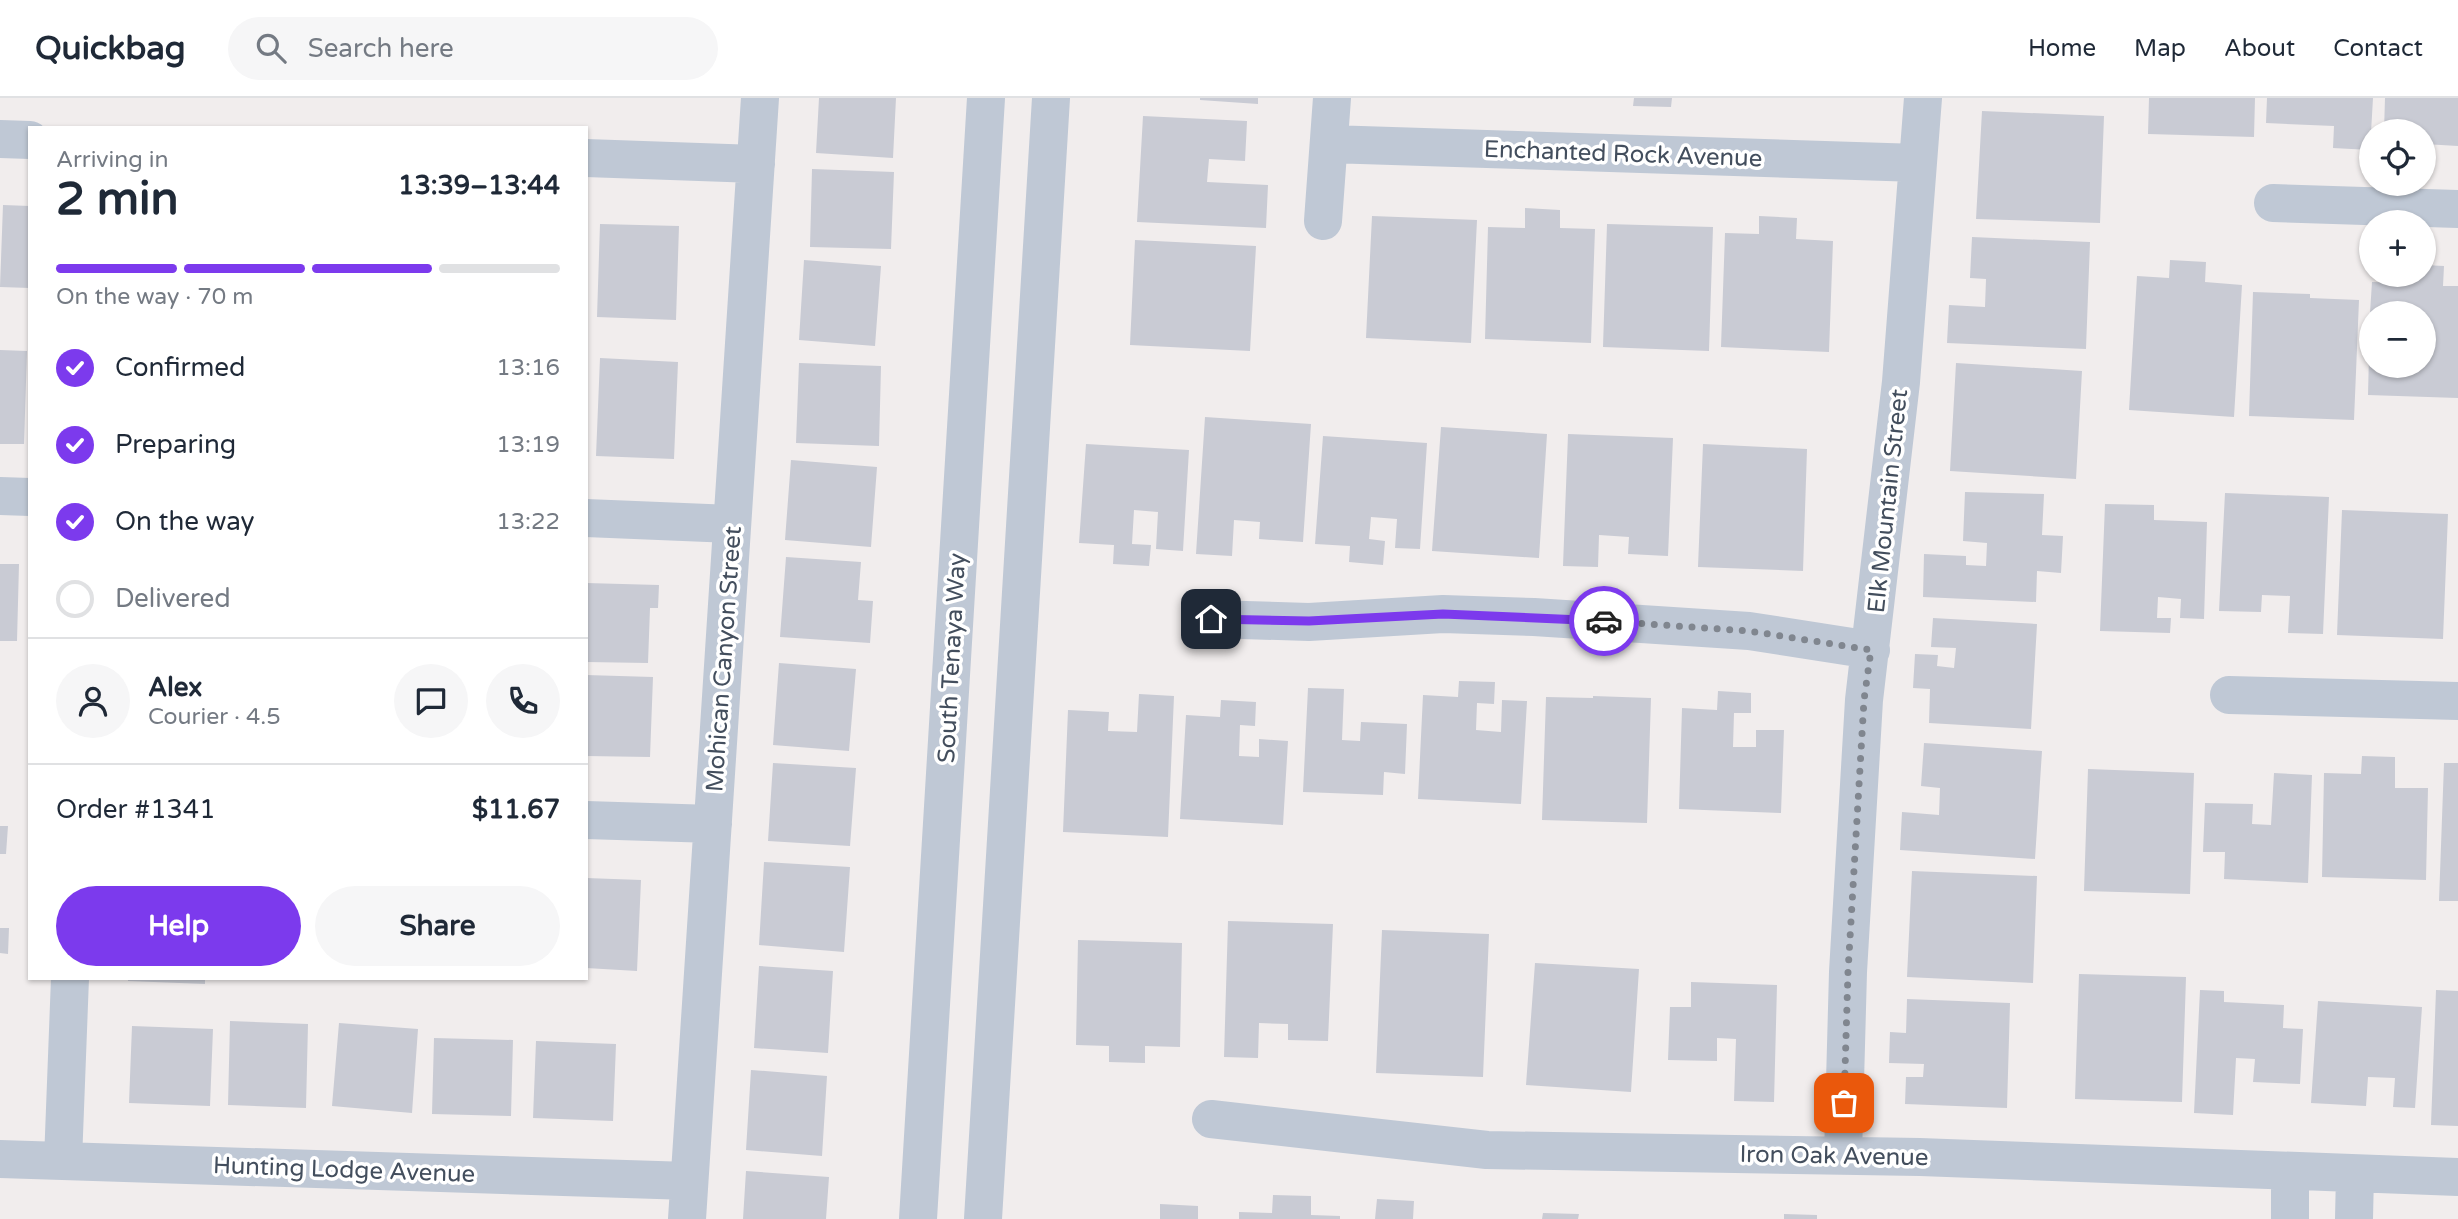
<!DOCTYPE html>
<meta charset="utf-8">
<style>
:root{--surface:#fff;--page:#f6f6f7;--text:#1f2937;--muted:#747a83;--line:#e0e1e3;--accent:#7c3aed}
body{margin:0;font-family:"Varela Round",sans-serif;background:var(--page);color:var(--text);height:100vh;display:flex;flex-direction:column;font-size:26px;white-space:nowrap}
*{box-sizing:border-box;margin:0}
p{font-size:23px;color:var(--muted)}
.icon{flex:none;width:38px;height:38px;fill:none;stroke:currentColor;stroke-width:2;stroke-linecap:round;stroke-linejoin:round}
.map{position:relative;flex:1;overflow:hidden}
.details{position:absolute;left:28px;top:28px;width:560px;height:854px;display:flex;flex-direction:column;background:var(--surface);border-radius:0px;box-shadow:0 2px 5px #0004}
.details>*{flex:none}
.fabs{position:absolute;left:2359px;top:21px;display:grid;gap:14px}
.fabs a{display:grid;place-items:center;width:77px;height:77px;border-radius:50%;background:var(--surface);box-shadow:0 2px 5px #0004;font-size:35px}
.pin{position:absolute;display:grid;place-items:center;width:60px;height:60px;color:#fff;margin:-30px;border-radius:14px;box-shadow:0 4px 10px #0006}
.courier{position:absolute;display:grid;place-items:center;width:70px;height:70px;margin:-35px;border:5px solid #7c3aed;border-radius:50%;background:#fff;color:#222;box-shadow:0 2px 9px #0007}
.headline em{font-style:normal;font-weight:700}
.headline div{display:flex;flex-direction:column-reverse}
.headline{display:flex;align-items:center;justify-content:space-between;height:119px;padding:0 28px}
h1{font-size:46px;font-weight:700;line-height:52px}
.bar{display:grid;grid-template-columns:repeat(4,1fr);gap:10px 7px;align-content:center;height:84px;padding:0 28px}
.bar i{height:9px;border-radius:5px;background:var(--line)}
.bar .on{background:var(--accent)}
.bar p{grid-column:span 4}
.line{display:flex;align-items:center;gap:18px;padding:0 28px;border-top:2px solid var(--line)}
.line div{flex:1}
.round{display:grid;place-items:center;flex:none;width:74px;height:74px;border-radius:37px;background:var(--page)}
ol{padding:0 28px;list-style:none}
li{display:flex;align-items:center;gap:21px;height:77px}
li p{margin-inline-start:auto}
li .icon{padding:7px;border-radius:50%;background:var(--accent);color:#fff;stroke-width:4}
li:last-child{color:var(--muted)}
li i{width:38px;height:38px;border:4px solid var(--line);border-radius:50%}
.action{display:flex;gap:14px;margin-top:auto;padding:14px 28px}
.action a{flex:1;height:80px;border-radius:42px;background:var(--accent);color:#fff;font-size:28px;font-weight:700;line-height:80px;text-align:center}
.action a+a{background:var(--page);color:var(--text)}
header{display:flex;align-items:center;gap:42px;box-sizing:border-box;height:98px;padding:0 35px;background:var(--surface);border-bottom:2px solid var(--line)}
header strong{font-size:33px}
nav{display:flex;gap:38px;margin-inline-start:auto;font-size:24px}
.search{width:490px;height:63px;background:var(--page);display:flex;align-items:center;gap:18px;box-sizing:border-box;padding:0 24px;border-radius:38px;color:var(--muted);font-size:26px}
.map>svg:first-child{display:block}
.building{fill:#c9cbd4}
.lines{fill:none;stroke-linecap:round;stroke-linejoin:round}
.minor{stroke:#bfc8d5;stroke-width:38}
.done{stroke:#80868f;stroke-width:7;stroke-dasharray:0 12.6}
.route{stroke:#7c3aed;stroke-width:9}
.labels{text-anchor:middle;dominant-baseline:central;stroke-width:7;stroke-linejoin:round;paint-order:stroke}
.street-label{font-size:24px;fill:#434e5d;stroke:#fff}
</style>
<header>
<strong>Quickbag</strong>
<div class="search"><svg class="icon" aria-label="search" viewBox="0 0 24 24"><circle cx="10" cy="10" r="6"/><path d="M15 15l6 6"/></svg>Search here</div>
<nav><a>Home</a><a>Map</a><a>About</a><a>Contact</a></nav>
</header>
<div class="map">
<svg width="2458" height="1121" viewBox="0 0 2458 1121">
<rect width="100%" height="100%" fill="#f1eded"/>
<!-- building -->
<path class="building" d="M819,0H896L893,60L816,55Z
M1200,0H1258V6L1200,2Z
M1634,0H1672L1671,9L1633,8Z
M2149,0H2255L2254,39L2148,36Z
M2267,0H2373L2370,52L2333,50L2334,28L2266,25Z
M2385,0H2458V48L2424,46V33H2384Z
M1982,13L2104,18L2100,125L1976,121Z
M1143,18L1247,23L1245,63L1209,61L1207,84L1268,87L1266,130L1137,124Z
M812,71L894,74L891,151L810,149Z
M3,107L30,108V190L0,189Z
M1525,110L1560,112V130L1595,131L1591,245L1485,241L1488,129L1525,130Z
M1372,118L1477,122L1471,245L1366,240Z
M1759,118L1797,120L1796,141L1833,143L1829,254L1721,249L1725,135L1759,136Z
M600,126L679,128L676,222L597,219Z
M1607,126L1713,129L1709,253L1603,249Z
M1972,139L2090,144L2086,251L1947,245L1949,207L1985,209L1986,181L1970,180Z
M1135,142L1256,148L1250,253L1130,247Z
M804,162L881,168L875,248L799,242Z
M2170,162L2206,164L2205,184L2242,187L2234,319L2129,312L2137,178L2169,180Z
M2424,167L2444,168L2443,188H2458V300L2368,297L2369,256H2371V268H2424V215H2370L2372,184L2405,185V177H2424Z
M2253,194L2310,196V200L2359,202L2354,322L2249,318Z
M0,252L27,253L24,346H0Z
M600,260L678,264L674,361L596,358Z
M799,265L881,268L879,348L796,345Z
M1956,265L2082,273L2076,381L1950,373Z
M1205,319L1311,326L1303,444L1259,441L1260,424L1234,422L1232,458L1196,456Z
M1441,329L1547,336L1539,460L1432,453Z
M1568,336L1673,340L1668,458L1628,456L1629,439L1599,437L1598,469L1563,468Z
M1323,338L1427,345L1420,451L1395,450L1397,421L1371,419L1369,441L1385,443L1383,467L1349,464L1350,448L1315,446Z
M1086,346L1189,352L1183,453L1156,451L1158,414L1134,412L1132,446L1151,447L1149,468L1113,466L1114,447L1079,445Z
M1703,346L1807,351L1803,473L1698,469Z
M791,362L877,369L871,449L785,442Z
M1965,394L2044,396L2042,437L2063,438L2061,475L2037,473L2036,504L1923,499L1924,456L1966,458V467L1986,468L1987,445L1963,443Z
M2225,395L2329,399L2323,536L2288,535L2290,498L2262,497L2261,514L2219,513Z
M2105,406L2154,407V422L2207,424L2204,521L2180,520L2181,501L2158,499L2157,520H2171L2170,535L2100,533Z
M2342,412L2448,416L2443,541L2337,537Z
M786,459L861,464L858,502L873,503L870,545L780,539Z
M0,466H19L17,543H0Z
M586,485L659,487L658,510H650L648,565L586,564Z
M1933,520L2037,526L2031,631L1929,625L1930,591L1913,590L1915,556L1938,557L1937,568L1954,570L1956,550L1931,549Z
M779,565L856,571L849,653L773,647Z
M586,577L653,579L650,659L586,658Z
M1459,583L1495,584L1494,606L1477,605L1476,632L1501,634L1502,602L1527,603L1521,706L1418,701L1423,597L1458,599Z
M1308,590L1344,591L1342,642L1360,643L1361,624L1407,626L1405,676L1384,674L1383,697L1303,694Z
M1718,593L1751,595V615H1734L1733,649H1756V632H1784L1781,715L1679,711L1682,610L1717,612Z
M1139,596L1174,598L1168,739L1063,734L1068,612L1109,614L1108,633L1137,634Z
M1593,598L1651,600L1647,725L1542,722L1546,599L1593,600Z
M1221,602L1256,604L1255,628L1240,627L1239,658L1259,659V641L1288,643L1283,727L1180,721L1186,617L1220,619Z
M1924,645L2042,653L2035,761L1900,752L1902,714L1939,717L1940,690L1921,688Z
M2362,658L2395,659V690H2428L2426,782L2322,779L2324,675L2361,676Z
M773,665L856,670L850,748L768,743Z
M2444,665H2458V803H2439Z
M2088,671L2194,675L2190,796L2084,793Z
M2274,675L2312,677L2308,785L2224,781L2225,754H2203L2205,705L2253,706L2252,726L2271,727Z
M0,728H8L6,756H0Z
M764,764L850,769L844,854L759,847Z
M1912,773L2037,778L2033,885L1907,879Z
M586,780L641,782L637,873L586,870Z
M1228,823L1333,826L1328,943L1288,942V926L1259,925L1258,960L1224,959Z
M0,830H9L8,856L0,855Z
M1382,832L1489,836L1483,979L1376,975Z
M1078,842L1182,845L1180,949L1145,948V965L1109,964V948L1076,947Z
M1535,865L1639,871L1631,994L1526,987Z
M759,868L833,873L828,955L754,950Z
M2079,876L2186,879L2182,1004L2075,1001Z
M128,880H205V886L128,883Z
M1691,884L1777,887L1774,1004L1734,1003L1736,941L1717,940V963L1668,962L1670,909H1691Z
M2200,892L2224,893V904L2284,907L2283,930L2303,931L2300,986L2253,984L2255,961L2236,960L2233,1017L2194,1015Z
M2436,892L2458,893V1028L2431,1027Z
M1907,901L2010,905L2007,1010L1905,1006L1906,979H1923L1924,966L1889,965L1890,934L1906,935Z
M2318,903L2422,909L2415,1010L2393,1009L2395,980L2368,979L2366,1008L2311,1005Z
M230,923L308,926L306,1010L228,1007Z
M339,925L418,931L412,1015L332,1008Z
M132,928L213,931L210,1008L129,1005Z
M434,940L513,942L511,1018L432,1016Z
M536,943L616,946L613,1023L533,1020Z
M751,972L827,978L822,1058L746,1052Z
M746,1073L829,1079L826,1121H743Z
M1273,1097L1311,1098V1117L1340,1118V1121H1239V1114L1272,1115Z
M1377,1101L1414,1103L1413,1121H1375Z
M1160,1106L1198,1108V1121H1160Z
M1543,1115L1579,1116L1578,1121H1542Z
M1784,1116L1817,1117V1121H1784Z"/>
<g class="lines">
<!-- minor -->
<path class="minor" d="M0,41L30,42
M1329,46L1918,65
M586,60L756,66
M2273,105L2458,111
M1323,123L1332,0
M0,398L30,399
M586,420L732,426
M1211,521L1309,524L1443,516L1534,519L1749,533L1871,552
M2229,597L2458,603
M586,722L713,726
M1211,1021L1487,1052L1920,1059L2458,1079
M1843,1057L1848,874L1864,602L1901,284L1923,0
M0,1061L689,1083
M63,1063L70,880
M2290,1073V1121
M687,1121L760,0
M918,1121L986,0
M983,1121L1051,0
M2354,1121L2355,1076"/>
</g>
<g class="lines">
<!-- done -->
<path class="done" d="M1604,523L1749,533L1871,552L1864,602L1848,874L1844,1005"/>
<!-- route -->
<path class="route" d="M1211,521L1309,523L1443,516L1604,523"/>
</g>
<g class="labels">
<!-- street labels -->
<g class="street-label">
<text transform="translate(1623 56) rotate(2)">Enchanted Rock Avenue</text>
<text transform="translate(1888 403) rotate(-84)">Elk Mountain Street</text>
<text transform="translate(952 560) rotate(-87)">South Tenaya Way</text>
<text transform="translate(724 561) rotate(-86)">Mohican Canyon Street</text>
<text transform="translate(1834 1058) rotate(1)">Iron Oak Avenue</text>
<text transform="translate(344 1072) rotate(2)">Hunting Lodge Avenue</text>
</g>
</g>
</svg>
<div class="fabs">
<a><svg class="icon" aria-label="locate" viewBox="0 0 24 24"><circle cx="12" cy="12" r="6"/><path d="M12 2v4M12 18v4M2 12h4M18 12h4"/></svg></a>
<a>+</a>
<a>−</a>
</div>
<div class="pin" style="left:1844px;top:1005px;background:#ea580c"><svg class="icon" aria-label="bag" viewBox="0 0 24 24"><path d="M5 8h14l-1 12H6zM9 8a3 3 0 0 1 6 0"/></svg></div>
<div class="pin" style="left:1211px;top:521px;background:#1f2937"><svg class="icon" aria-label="home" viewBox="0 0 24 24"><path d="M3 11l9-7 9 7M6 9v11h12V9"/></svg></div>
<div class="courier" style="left:1604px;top:523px"><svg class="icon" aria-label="car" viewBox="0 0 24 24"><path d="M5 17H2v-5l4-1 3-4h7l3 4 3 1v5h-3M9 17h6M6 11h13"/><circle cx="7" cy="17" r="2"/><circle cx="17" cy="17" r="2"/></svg></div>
<section class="details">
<div class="headline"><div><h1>2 min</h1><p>Arriving in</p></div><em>13:39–13:44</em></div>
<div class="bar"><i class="on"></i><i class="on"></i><i class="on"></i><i></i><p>On the way · 70 m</p></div>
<ol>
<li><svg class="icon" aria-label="check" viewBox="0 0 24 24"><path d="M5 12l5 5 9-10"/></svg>Confirmed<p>13:16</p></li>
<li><svg class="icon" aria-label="check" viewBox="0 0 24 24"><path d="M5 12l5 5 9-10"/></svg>Preparing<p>13:19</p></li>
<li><svg class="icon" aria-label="check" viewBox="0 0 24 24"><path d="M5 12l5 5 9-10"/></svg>On the way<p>13:22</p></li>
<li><i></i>Delivered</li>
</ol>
<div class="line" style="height:126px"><a class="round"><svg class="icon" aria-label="person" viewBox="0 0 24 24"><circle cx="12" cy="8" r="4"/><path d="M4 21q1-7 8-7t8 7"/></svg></a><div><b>Alex</b><p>Courier · 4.5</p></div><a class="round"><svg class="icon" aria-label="chat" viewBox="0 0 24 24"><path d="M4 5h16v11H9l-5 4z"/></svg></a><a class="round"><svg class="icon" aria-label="phone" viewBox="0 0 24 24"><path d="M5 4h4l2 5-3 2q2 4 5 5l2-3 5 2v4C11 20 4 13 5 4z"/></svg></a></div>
<div class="line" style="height:91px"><div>Order #1341</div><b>$11.67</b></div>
<div class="action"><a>Help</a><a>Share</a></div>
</section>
</div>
